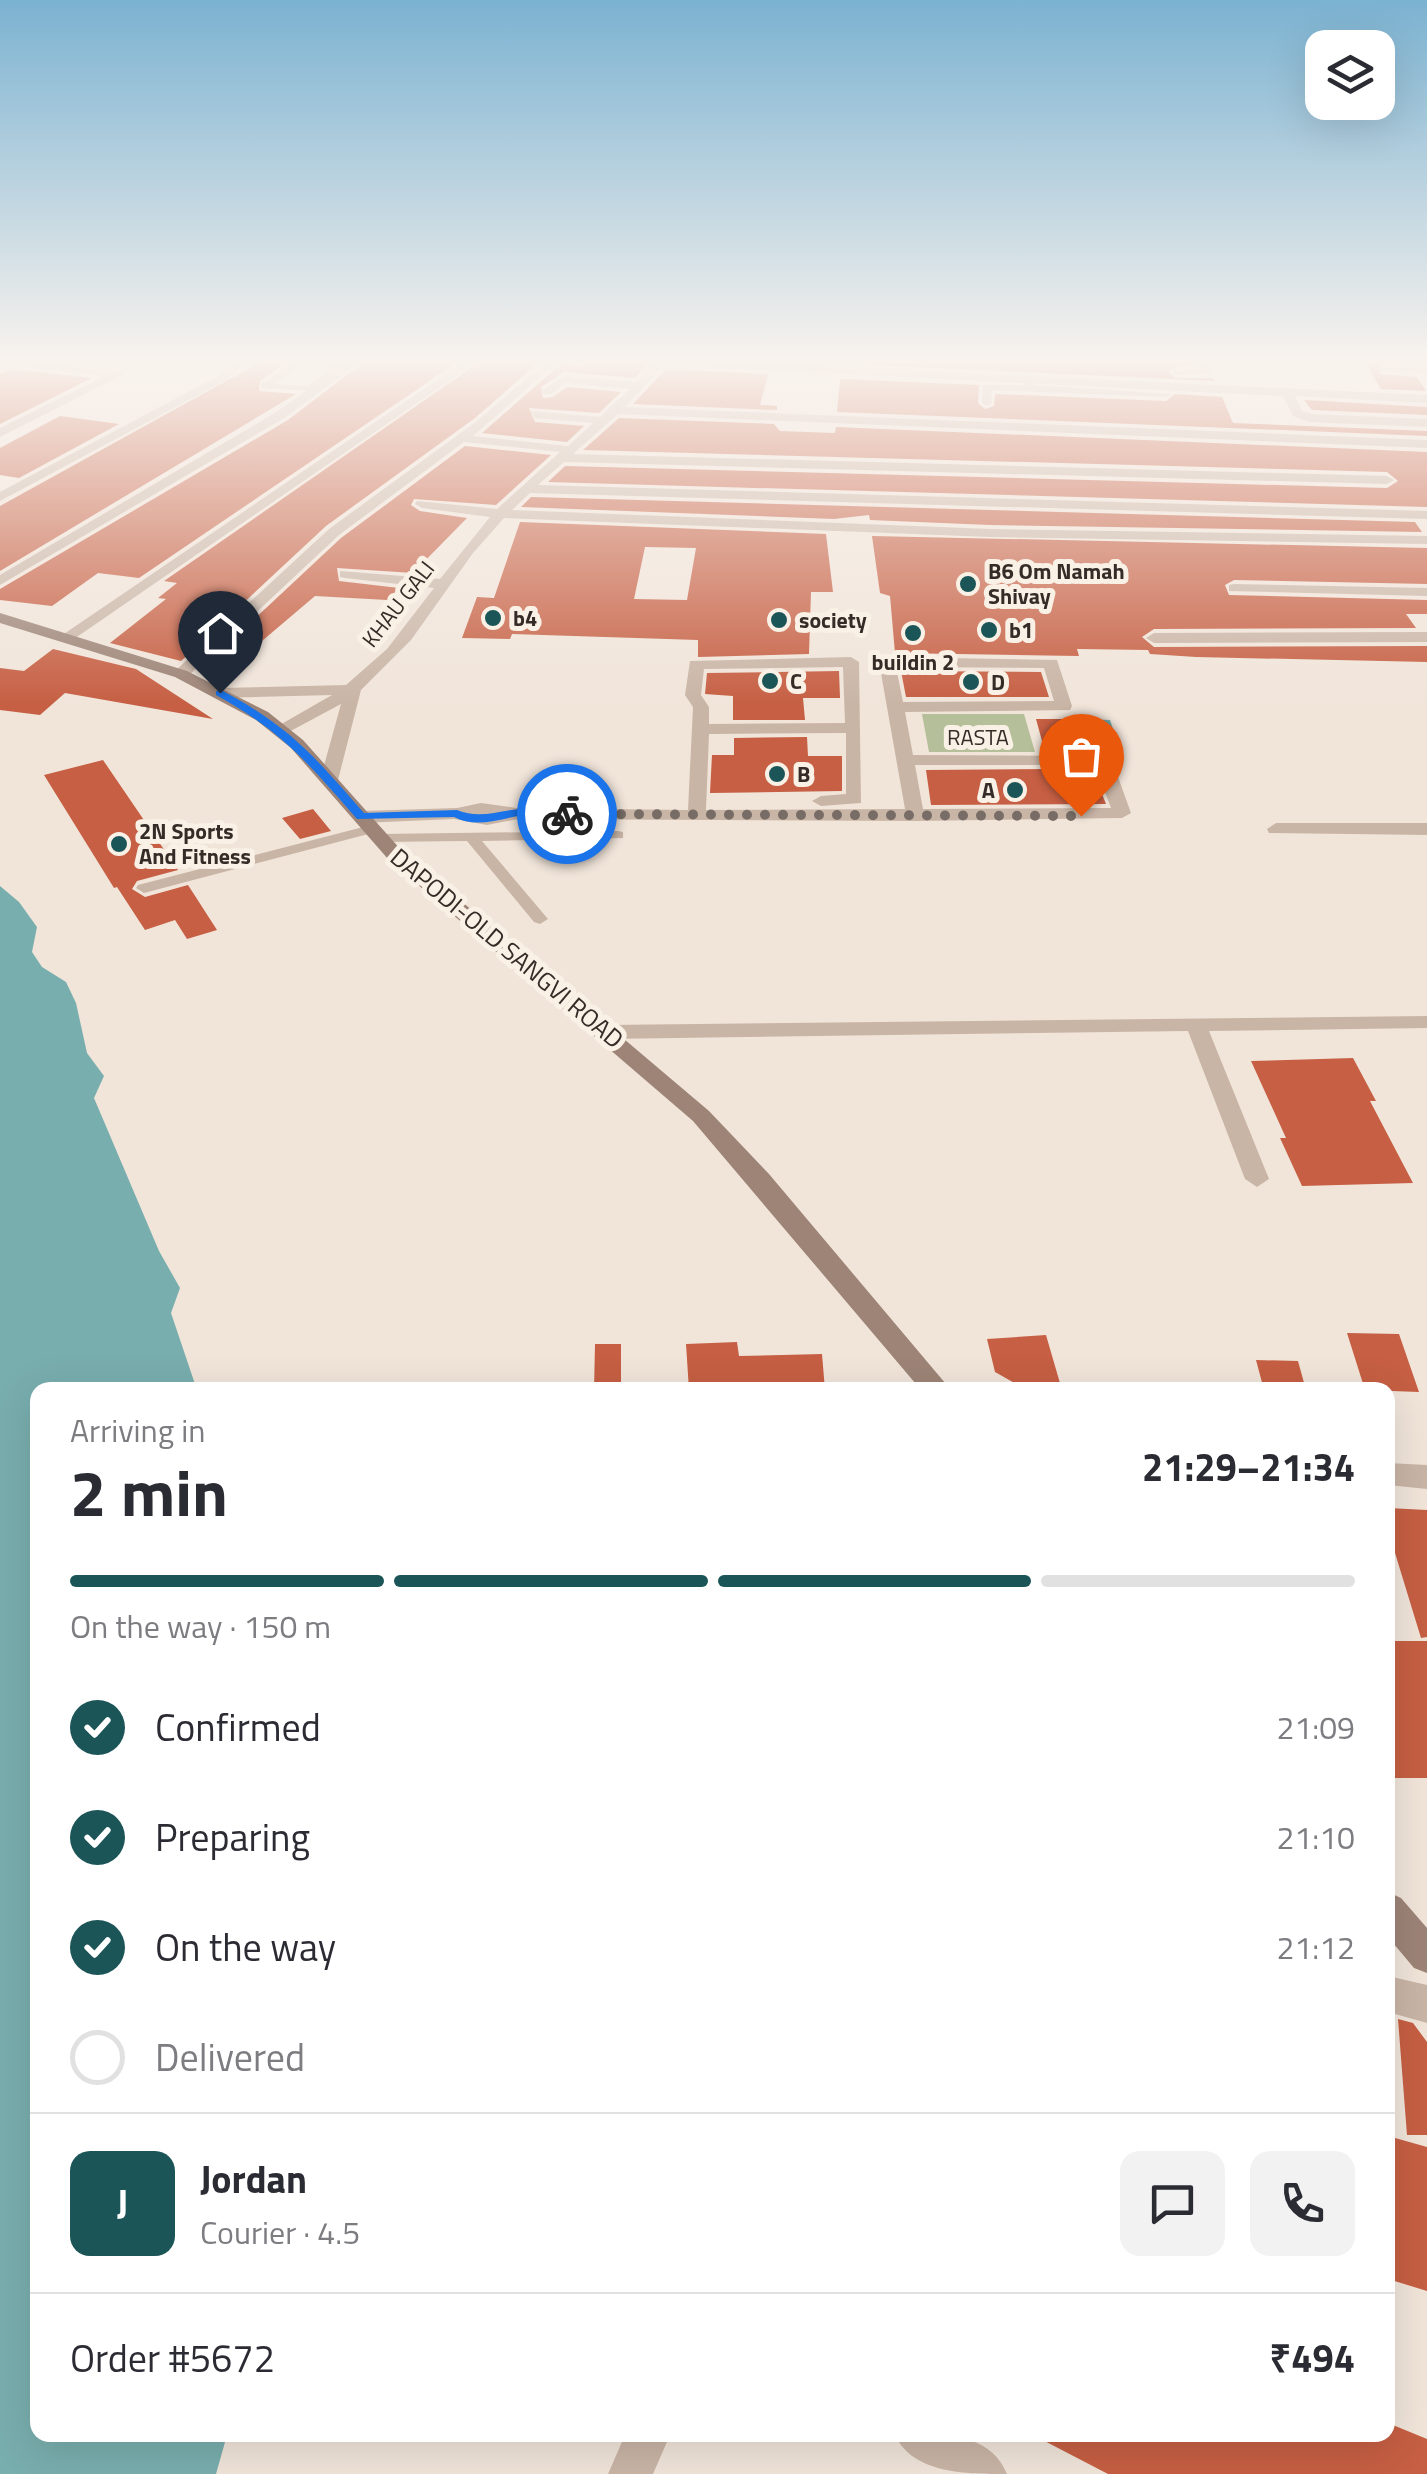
<!DOCTYPE html>
<meta charset="utf-8">
<style>
:root{--surface:#fff;--page:#f2f2f3;--text:#2b2b33;--muted:#7c7c81;--line:#e1e1e2;--accent:#1c5557}
body{margin:0;font-family:"Titillium Web",sans-serif;background:var(--page);color:var(--text);height:100vh;display:flex;flex-direction:column;font-size:38px;white-space:nowrap}
*{box-sizing:border-box;margin:0}
p{font-size:32px;color:var(--muted)}
.icon{flex:none;width:55px;height:55px;fill:none;stroke:currentColor;stroke-width:2;stroke-linecap:round;stroke-linejoin:round}
.map{position:relative;flex:1;overflow:hidden}
.panel{position:absolute;left:30px;top:1382px;width:1365px;height:1060px;display:flex;flex-direction:column;background:var(--surface);border-radius:20px;box-shadow:0 10px 40px #0002}
.panel>*{flex:none}
.tools{position:absolute;left:1305px;top:30px;display:grid;gap:20px}
.tools a{display:grid;place-items:center;width:90px;height:90px;border-radius:20px;background:var(--surface);box-shadow:0 10px 40px #0002;font-size:50px}
.pin{position:absolute;display:grid;place-items:center;width:85px;height:85px;color:#fff;margin:-102px -42px;border-radius:50% 50% 50% 0;rotate:-45deg;box-shadow:0 0 10px #0007}
.pin .icon{rotate:45deg}
.courier{position:absolute;display:grid;place-items:center;width:100px;height:100px;margin:-50px;border:8px solid #1a73e8;border-radius:50%;background:#fff;color:#222;box-shadow:0 2px 12px #0007}
.overview em{font-style:normal;font-weight:700}
.overview div{display:flex;flex-direction:column-reverse}
.overview{display:flex;align-items:center;justify-content:space-between;height:170px;padding:0 40px}
h1{font-size:65px;font-weight:700;line-height:75px}
.bar{display:grid;grid-template-columns:repeat(4,1fr);gap:15px 10px;align-content:center;height:120px;padding:0 40px}
.bar i{height:12px;border-radius:8px;background:var(--line)}
.bar .active{background:var(--accent)}
.bar p{grid-column:span 4}
.line{display:flex;align-items:center;gap:25px;padding:0 40px;border-top:2px solid var(--line)}
.line div{flex:1}
.round{display:grid;place-items:center;flex:none;width:105px;height:105px;border-radius:20px;background:var(--page)}
ol{padding:0 40px;list-style:none}
li{display:flex;align-items:center;gap:30px;height:110px}
li p{margin-inline-start:auto}
li .icon{padding:10px;border-radius:50%;background:var(--accent);color:#fff;stroke-width:4}
li:last-child{color:var(--muted)}
li i{width:55px;height:55px;border:5px solid var(--line);border-radius:50%}
.map>svg:first-child{display:block}
.green{fill:#b5c09a}
.water{fill:#79aeae}
.building{fill:#c65f43;fill-rule:evenodd}
.lines{fill:none;stroke-linecap:round;stroke-linejoin:round}
.lane{fill:#c9b5a6;fill-rule:evenodd}
.street{fill:#c9b5a6;fill-rule:evenodd}
.secondary{fill:#9d8477;fill-rule:evenodd}
.route{fill:#1a73e8}
.done{stroke:#776c66;stroke-width:10;stroke-dasharray:0 18}
.poi-dot{fill:#1c5557;stroke:#f9f0e6;stroke-width:4}
.labels{text-anchor:middle;dominant-baseline:central;stroke-width:10;stroke-linejoin:round;paint-order:stroke}
.far-poi-label{font-size:22px;font-weight:bold;fill:#352b27;stroke:#f9f0e6;text-anchor:start}
.far-street-label{font-size:22px;fill:#352b27;stroke:#f9f0e6}
.street-label{font-size:25px;fill:#352b27;stroke:#f9f0e6}
</style>
<div class="map">
<svg width="1427" height="2474" viewBox="0 0 1427 2474">
<rect width="100%" height="100%" fill="#f1e5da"/>
<!-- green -->
<path class="green" d="M922,714H1024L1035,752H929Z"/>
<!-- water -->
<path class="water" d="M1079,719L1110,720L1121,753H1088Z
M0,886L19,902L37,927L32,952L42,967L66,982L76,1003L87,1053L104,1076L94,1098L159,1251L180,1288L171,1313L197,1390H38V2435H227L216,2474H0Z"/>
<!-- building -->
<path class="building" d="M266,359L289,361L260,381L259,391L296,394L0,571V506Z
M368,359H462L139,578L98,573L52,606L0,600V589L288,420Z
M484,359L539,362L475,418L326,526L181,661L110,643L166,599L158,598L177,583L164,581Z
M591,359H653L635,378L564,372L541,387L543,398L553,397L567,387L621,392L599,413L529,408L535,422L584,426L567,442L482,433L561,364L585,366Z
M868,359L1164,361L1196,363L1168,370L1175,378H1213L1215,381L868,365Z
M1363,359H1398L1400,363L1383,364L1379,374L1417,377L1426,391L1381,389Z
M11,369L92,378L0,424V374Z
M666,369L768,374L760,405L777,406V410L633,404Z
M840,379L979,385L978,403L985,409L994,406L995,394L1166,401L1175,394L1222,397L1233,423L1427,431V436L837,412Z
M1304,400L1427,407V415L1312,410Z
M60,416L119,424L19,478L0,475V448Z
M619,418L774,424L780,431L835,433L836,427L1427,452V507L548,482L565,466L1387,488L1398,481L1387,472L583,450Z
M465,446L551,455L496,505L414,499L411,505L420,511L467,518L413,573L337,568L339,581L399,588L387,600L315,596L230,668L206,664L341,538Z
M531,497L1415,522L1422,532L990,525L870,520L869,515L834,519L521,507Z
M520,522L826,534L833,592H811L809,654L698,657V640L512,634L510,639L462,638L477,597L494,598ZM645,547L696,548L687,600L634,599Z
M872,536L1427,548V584L1234,580L1225,585L1229,595L1427,600V614H1406L1416,628L1154,629L1142,637L1154,647L1427,646V662L1196,657L1150,654L1148,650L1077,649L1079,656L895,653L890,596L880,593Z
M53,649L136,669L213,719L65,693L40,715L0,710V668L24,671Z
M839,671L840,698H803L805,720H733V696L705,694L707,673Z
M901,671L1041,672L1049,697H906Z
M1036,719H1071L1082,752H1045Z
M807,737L808,756H842V791L710,793L712,755H734V738Z
M103,760L178,870L137,881L132,889L145,897L188,885L217,930L187,939L175,920L145,930L117,887L114,888L44,775Z
M1050,769L1093,772L1106,804L931,805L926,770Z
M313,809L331,831L300,839L282,818Z
M1353,1058L1376,1101H1370L1413,1183L1302,1186L1280,1138H1286L1251,1061Z
M1347,1333L1399,1334L1419,1392L1365,1390Z
M1046,1335L1062,1390H1019L1018,1385L995,1372L987,1339Z
M737,1342L739,1356L822,1354L825,1390H689L686,1344Z
M595,1344H621V1390H594Z
M1256,1360L1298,1361L1306,1390H1264Z
M1388,1508L1427,1510V1637L1421,1638L1388,1530Z
M1388,1641H1427V1778H1388Z
M1398,2019L1413,2023L1427,2042V2135H1407Z
M1388,2136L1427,2147V2291L1388,2279Z
M1388,2423L1427,2439V2474H1108L1033,2435H1388Z"/>
<g class="lines">
<!-- lane -->
<path class="lane" d="M296,360L341,363L345,366L312,391L262,388V384ZM301,365L333,368L307,386L274,384Z
M1029,377L1034,380V385L1171,394L1166,397L991,390L992,403L987,406L982,403L983,385H1024V380Z
M371,825L376,826V832L144,893L136,888L138,885Z
M618,831L623,832V838L482,841L548,919L540,924L534,922L467,841L379,842L372,838L379,834Z"/>
<!-- street -->
<path class="street" d="M0,359L118,371L124,374L0,437V428L105,376L0,364Z
M240,359H253L226,380L0,501V492L218,376Z
M351,359H364L286,417L0,585V575L278,411Z
M468,359H481L71,641L58,638Z
M549,359H561L473,436L568,446L593,423L535,418L531,411L600,417L630,389L566,383L551,394H543V390L564,376L636,382L658,359H669L1427,395V403L1295,396L1302,411L1311,414L1427,419V427L1309,422L1293,416L1283,396L664,365L625,407L1427,440V448L618,414L573,454L1387,476L1394,480L1387,484L564,462L538,485L1427,511V519L530,493L512,510L990,529L1427,536V544L990,537L504,518L473,553L411,640L361,690L338,780L329,785L323,784L320,780L341,704L285,734L271,730L332,695L219,698L211,693L219,688L346,685L387,649L434,588L345,578L340,577V571L440,579L490,517L422,508L415,504L417,501L497,509L560,452L464,442L339,535L187,677H175V671L329,529L477,421Z
M1200,359H1211L1210,374L1177,375L1171,372L1200,369Z
M1386,366L1427,368V374L1382,371Z
M1234,584L1427,588V596L1229,591V585Z
M1427,632V642L1154,643L1146,638L1154,633Z
M851,657L859,662L861,803L821,806L812,801L821,796L846,794V733L709,734L706,810L905,809L879,662L887,657L1057,660L1072,706L1070,710L905,712L913,755L1105,756L1113,763L1131,813L1122,818L915,821L518,819L487,825L454,819L361,823L352,817L361,811L457,808L481,803L517,808L688,810L693,707L685,695L690,661ZM843,667L845,723L709,724V707L701,695L704,669ZM896,667L1044,668L1054,701L903,702ZM915,765H1095L1111,808L923,809Z
M1276,823H1427V835L1269,833L1267,829Z
M1427,1016V1028L1209,1031L1269,1179L1257,1187L1245,1179L1188,1031L606,1039L595,1032L606,1025Z
M1388,1463L1427,1465V1489L1388,1485Z
M1388,1976L1427,1985V2023L1388,2012Z
M625,2435H670L653,2474H608Z
M895,2435C936,2435 989,2429 1007,2474C967,2474 913,2474 895,2435Z"/>
<!-- secondary -->
<path class="secondary" d="M0,613L187,671L268,712L303,740L402,851L709,1111L769,1174L951,1390H921L693,1121L388,859L291,748L256,720L175,677L0,623Z
M1388,1892L1401,1898L1427,1928V1973L1414,1968L1388,1937Z"/>
</g>
<!-- sky -->
<linearGradient id="sky" x2="0" y2="1"><stop stop-color="#7bb2d1"/><stop offset="0.51" stop-color="#f9f3ee"/><stop offset="1" stop-color="#f9f3ee" stop-opacity="0"/></linearGradient>
<rect width="1427" height="705" fill="url(#sky)"/>
<!-- route -->
<path class="route" d="M216,691H223C290,727 315,757 364,813L457,810C479,819 497,811 519,809C535,808 551,810 567,810L573,814L567,817C552,817 533,814 518,816C497,820 474,828 454,817L357,819C307,762 283,732 216,695Z"/>
<g class="lines">
<!-- done -->
<path class="done" d="M567,814L1081,816"/>
</g>
<!-- markers -->
<g class="poi-dot">
<circle cx="968" cy="584" r="10"/>
<circle cx="493" cy="618" r="10"/>
<circle cx="779" cy="620" r="10"/>
<circle cx="989" cy="630" r="10"/>
<circle cx="913" cy="633" r="10"/>
<circle cx="770" cy="681" r="10"/>
<circle cx="971" cy="682" r="10"/>
<circle cx="777" cy="774" r="10"/>
<circle cx="1015" cy="790" r="10"/>
<circle cx="119" cy="844" r="10"/>
</g>
<g class="labels">
<!-- far-poi labels -->
<g class="far-poi-label">
<text x="988" y="571">B6 Om Namah<tspan x="988" dy="25">Shivay</tspan></text>
<text x="513" y="618">b4</text>
<text x="799" y="620">society</text>
<text x="1009" y="630">b1</text>
<text x="913" y="662" text-anchor="middle">buildin 2</text>
<text x="790" y="681">C</text>
<text x="991" y="682">D</text>
<text x="797" y="774">B</text>
<text x="995" y="790" text-anchor="end">A</text>
<text x="139" y="831">2N Sports<tspan x="139" dy="25">And Fitness</tspan></text>
</g>
<!-- far-street labels -->
<g class="far-street-label">
<text transform="translate(398 604) rotate(-52)">KHAU GALI</text>
<text x="978" y="737">RASTA</text>
</g>
<!-- street labels -->
<g class="street-label">
<text transform="translate(507 948) rotate(40)">DAPODI-OLD SANGVI ROAD</text>
</g>
</g>
</svg>
<div class="tools">
<a><svg class="icon" aria-label="layers" viewBox="0 0 24 24"><path d="M12 4l9 5-9 5-9-5zM3 14l9 5 9-5"/></svg></a>
</div>
<div class="pin" style="left:1081px;top:816px;background:#ea580c"><svg class="icon" aria-label="bag" viewBox="0 0 24 24"><path d="M5 8h14l-1 12H6zM9 8a3 3 0 0 1 6 0"/></svg></div>
<div class="pin" style="left:220px;top:693px;background:#1f2937"><svg class="icon" aria-label="home" viewBox="0 0 24 24"><path d="M3 11l9-7 9 7M6 9v11h12V9"/></svg></div>
<div class="courier" style="left:567px;top:814px"><svg class="icon" aria-label="bike" viewBox="0 0 24 24"><circle cx="6" cy="16" r="4"/><circle cx="18" cy="16" r="4"/><path d="M6 16l4-8h5l3 8M10 8l3 8H6M13 5h3"/></svg></div>
<section class="panel">
<div class="overview"><div><h1>2 min</h1><p>Arriving in</p></div><em>21:29–21:34</em></div>
<div class="bar"><i class="active"></i><i class="active"></i><i class="active"></i><i></i><p>On the way · 150 m</p></div>
<ol>
<li><svg class="icon" aria-label="check" viewBox="0 0 24 24"><path d="M5 12l5 5 9-10"/></svg>Confirmed<p>21:09</p></li>
<li><svg class="icon" aria-label="check" viewBox="0 0 24 24"><path d="M5 12l5 5 9-10"/></svg>Preparing<p>21:10</p></li>
<li><svg class="icon" aria-label="check" viewBox="0 0 24 24"><path d="M5 12l5 5 9-10"/></svg>On the way<p>21:12</p></li>
<li><i></i>Delivered</li>
</ol>
<div class="line" style="height:180px"><b class="round" style="background:var(--accent);color:#fff">J</b><div><b>Jordan</b><p>Courier · 4.5</p></div><a class="round"><svg class="icon" aria-label="chat" viewBox="0 0 24 24"><path d="M4 5h16v11H9l-5 4z"/></svg></a><a class="round"><svg class="icon" aria-label="phone" viewBox="0 0 24 24"><path d="M5 4h4l2 5-3 2q2 4 5 5l2-3 5 2v4C11 20 4 13 5 4z"/></svg></a></div>
<div class="line" style="height:130px"><div>Order #5672</div><b>₹494</b></div>
</section>
</div>
